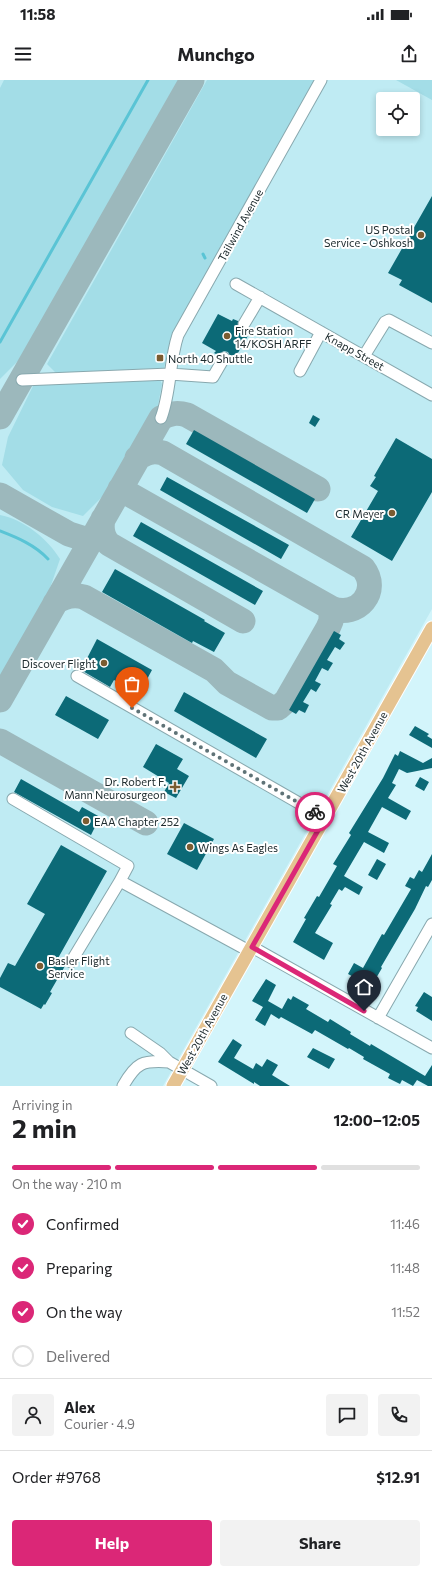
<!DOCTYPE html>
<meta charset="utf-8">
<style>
:root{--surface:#fff;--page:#f2f2f2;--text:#202124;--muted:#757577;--line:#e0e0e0;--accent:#db2777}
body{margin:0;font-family:Commissioner,sans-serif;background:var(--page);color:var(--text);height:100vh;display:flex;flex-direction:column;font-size:15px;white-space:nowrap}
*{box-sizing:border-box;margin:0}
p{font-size:13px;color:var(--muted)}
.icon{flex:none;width:22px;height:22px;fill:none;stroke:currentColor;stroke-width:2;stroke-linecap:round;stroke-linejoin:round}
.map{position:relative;height:1006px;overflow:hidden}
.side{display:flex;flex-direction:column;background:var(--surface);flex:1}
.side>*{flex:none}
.fabs{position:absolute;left:376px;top:12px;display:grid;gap:8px}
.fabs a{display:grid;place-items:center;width:44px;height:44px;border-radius:4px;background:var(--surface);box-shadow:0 2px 6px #0003;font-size:20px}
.pin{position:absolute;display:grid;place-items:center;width:34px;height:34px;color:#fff;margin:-41px -17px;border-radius:50% 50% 50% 0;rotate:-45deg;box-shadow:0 0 4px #0007}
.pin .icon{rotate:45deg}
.courier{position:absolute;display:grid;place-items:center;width:40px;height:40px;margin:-20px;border:3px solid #db2777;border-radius:50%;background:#fff;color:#222;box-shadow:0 1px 5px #0007}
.headline em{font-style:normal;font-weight:700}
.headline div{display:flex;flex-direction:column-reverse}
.headline{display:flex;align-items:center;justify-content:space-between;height:68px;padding:0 12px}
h1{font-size:26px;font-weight:700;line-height:30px}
.bar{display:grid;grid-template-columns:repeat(4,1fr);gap:6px 4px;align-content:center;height:48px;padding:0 12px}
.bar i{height:5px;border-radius:3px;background:var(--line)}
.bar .selected{background:var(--accent)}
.bar p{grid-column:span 4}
.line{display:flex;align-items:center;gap:10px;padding:0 12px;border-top:1px solid var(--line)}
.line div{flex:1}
.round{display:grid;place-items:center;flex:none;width:42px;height:42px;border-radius:4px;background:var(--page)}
ol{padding:0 12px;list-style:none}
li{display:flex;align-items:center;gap:12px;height:44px}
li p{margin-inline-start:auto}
li .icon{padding:4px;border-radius:50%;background:var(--accent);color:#fff;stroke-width:4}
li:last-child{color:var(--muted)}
li i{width:22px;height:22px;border:2px solid var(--line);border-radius:50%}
.button{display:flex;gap:8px;margin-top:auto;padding:8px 12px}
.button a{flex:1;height:46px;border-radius:4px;background:var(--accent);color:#fff;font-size:16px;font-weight:700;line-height:46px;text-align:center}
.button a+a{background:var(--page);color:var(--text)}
.status{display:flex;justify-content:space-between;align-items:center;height:28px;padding:0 20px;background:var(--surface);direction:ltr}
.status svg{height:11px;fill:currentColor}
header{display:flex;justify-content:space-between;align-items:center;height:52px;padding:0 12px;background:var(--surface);font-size:18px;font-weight:700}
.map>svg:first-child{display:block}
.built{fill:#bfebf3;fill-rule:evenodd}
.green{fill:#a3dde7}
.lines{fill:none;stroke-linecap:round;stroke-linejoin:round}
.stream{stroke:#5ac4d5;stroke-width:3}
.taxiway{stroke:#9cb8bc;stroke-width:25}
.building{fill:#0c6a77}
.minor-casing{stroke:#88a8ae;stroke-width:13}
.major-casing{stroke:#fff;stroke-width:15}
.minor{stroke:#fff;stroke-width:11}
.major{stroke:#e5c391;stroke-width:13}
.done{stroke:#5f7377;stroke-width:4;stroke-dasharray:0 7.2}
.route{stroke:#db2777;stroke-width:5}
.poi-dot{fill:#7b5c31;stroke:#fff;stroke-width:1.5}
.labels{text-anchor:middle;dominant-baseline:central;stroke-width:4;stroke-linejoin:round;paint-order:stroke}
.street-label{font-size:11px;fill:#202d30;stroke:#fff}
.poi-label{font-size:11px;fill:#202d30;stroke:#fff;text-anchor:start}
</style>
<div class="status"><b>11:58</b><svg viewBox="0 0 49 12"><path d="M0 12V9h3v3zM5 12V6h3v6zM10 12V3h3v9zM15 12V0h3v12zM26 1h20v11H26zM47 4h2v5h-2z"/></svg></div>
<header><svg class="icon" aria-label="menu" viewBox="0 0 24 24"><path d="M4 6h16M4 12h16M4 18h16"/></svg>Munchgo<svg class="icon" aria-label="share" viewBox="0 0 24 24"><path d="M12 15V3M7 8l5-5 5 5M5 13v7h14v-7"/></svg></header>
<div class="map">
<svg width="432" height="1006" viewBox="0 0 432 1006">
<rect width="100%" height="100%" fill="#d3f5fb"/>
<!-- built -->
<path class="built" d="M0,0H432V529L163,1006H0ZM383,19H413V49H383Z"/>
<!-- green -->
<path class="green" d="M4,0H179L22,277L0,299V8Z
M207,0H317L173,253L164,288L56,293L47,284Z
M396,0H432V20Z
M160,300L162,304L158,325L154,335L108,411L83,436L52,427L23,410L2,385L8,357L34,304Z
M0,435C23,439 48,459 60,479L49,511L33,548L0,607Z"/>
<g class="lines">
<!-- stream -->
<path class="stream" d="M203,174L205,178
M0,262L148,0
M0,451C18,458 35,465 48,479"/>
<!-- taxiway -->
<path class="taxiway" d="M0,337L192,0
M120,409L331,528C358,539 381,511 363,488L163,373C152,370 146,373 137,378
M0,415L69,454L91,461
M103,439C101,449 102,457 109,464L243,541
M55,523C64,516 73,514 84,517L214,590L227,603L272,628H278L286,621L328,548L331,541V528
M0,620L161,338C170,333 177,332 187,335L318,409
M0,661L146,743"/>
</g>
<!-- building -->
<path class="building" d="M432,116V223L399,205L402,200L388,193Z
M218,234L232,241L233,239L238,241V247L241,250L244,251L250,248L252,249L232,283L230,282L231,278L228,272L224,271L218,275L214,273L216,271L202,263Z
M313,335L320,339L315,347L309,343Z
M194,350L315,419L307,433L186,364Z
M396,358L432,379V412L392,481L351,457L378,411L370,406L376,397L374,396Z
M167,397L289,465L281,479L160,410Z
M141,442L263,511L255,525L133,456Z
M115,489L205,540L204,541L225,553L214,572L193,561L192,563L102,512Z
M334,551L341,555L339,559L345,563L340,570L335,567L327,580L333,583L328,591L322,588L315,601L321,604L316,612L311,609L303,622L309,625L305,633L299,630L296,634L289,630Z
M97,559L152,590L139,614L114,600L110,607L81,590Z
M184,612L267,659L256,678L174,631Z
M66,616L109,640L98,659L55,635Z
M415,646L429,654L427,656L432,659V668L409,655Z
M156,664L183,679L177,689L189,696L176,718L164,712L169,703L143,687Z
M400,671L423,683L432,678V688L407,693L399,689L392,703L396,705L388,718L411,731L406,740L382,727L368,752L389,763L384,773L364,762L344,796L363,807L359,815L345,807L342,811L339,809L330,824L332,825L315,853L333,863L324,880L293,862L306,839L304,838L317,816L319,817L337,786L333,784L351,755L349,753L383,698L395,674L398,676Z
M420,697L429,702L424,711L415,706Z
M21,699L79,732L82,727L100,737L91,755L14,712Z
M184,743L214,759L197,790L167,774Z
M61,765L107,791L57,880L64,884L65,886L50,912L52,913L45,925L44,924L41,929L0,907V898L8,883L15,886L45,834L27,824Z
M432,774V800L428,807L426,806L415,829L381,887L382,888L375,900L372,898L369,905L348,894L354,883L363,888L382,854L384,855L411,809L405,806L410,797L414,799L419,790L422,792Z
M377,779L386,784L377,800L368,795Z
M266,899L276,905L268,921L282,929L288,918L291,920L293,916L309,925L306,929L328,942L330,939L351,952L350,954L370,966L371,964L425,996L432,985V1006H428L417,1000L413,1006L402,1000L400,1004L388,998L390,994L363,979L364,977L349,968L348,969L315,950L312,954L281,937L279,939L271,934L265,946L255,940L263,927L252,921Z
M424,912L432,917V941L416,931L418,927L415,926Z
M233,959L242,965L234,978L253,989L256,983L262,987L267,979L278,985L272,995L290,1006H260L254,1002V1004L218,982Z
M313,968L335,979L329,989L307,977Z"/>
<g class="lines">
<!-- minor casing -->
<g class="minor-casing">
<path id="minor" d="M236,204L432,315
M244,244L260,217
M364,276L385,242L389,240L432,263
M300,291L321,252
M22,300L170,294L213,297L224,278
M161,338C171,312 169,282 178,255L321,0
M77,596L325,738
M13,719L128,786L120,801L249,871
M252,867L432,968
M71,882L120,801
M378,938L432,844
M131,953L160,973L169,982L211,1006
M123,1006C136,983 142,980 169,982"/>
</g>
<!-- major casing -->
<g class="major-casing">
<path id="major" d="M173,1006L432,548"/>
</g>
<!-- minor -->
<use href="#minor" class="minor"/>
<!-- major -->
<use href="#major" class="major"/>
</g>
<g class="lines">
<!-- done -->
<path class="done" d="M132,628L315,732"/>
<!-- route -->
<path class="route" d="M315,732L325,738L252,867L364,931"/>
</g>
<!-- markers -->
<g class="poi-dot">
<circle cx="421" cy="155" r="4"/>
<circle cx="227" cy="256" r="4"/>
<rect x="156" y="274" width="8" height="8" rx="2"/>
<circle cx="392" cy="433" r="4"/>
<circle cx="104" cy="583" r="4"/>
<path d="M173 701h4v4h4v4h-4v4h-4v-4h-4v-4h4z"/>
<circle cx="86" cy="741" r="4"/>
<circle cx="190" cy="767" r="4"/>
<circle cx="40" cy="886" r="4"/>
</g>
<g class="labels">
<!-- street labels -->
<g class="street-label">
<text transform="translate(240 145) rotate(-61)">Tailwind Avenue</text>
<text transform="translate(355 271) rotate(29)">Knapp Street</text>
<text transform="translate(362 672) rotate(-61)">West 20th Avenue</text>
<text transform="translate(202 954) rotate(-61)">West 20th Avenue</text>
</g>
<!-- poi labels -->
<g class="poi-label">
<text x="413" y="149" text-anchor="end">US Postal<tspan x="413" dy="13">Service - Oshkosh</tspan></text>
<text x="235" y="250">Fire Station<tspan x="235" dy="13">14/KOSH ARFF</tspan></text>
<text x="168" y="278">North 40 Shuttle</text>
<text x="384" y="433" text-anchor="end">CR Meyer</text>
<text x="96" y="583" text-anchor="end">Discover Flight</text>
<text x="166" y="701" text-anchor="end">Dr. Robert F.<tspan x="166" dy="13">Mann Neurosurgeon</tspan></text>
<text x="94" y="741">EAA Chapter 252</text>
<text x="198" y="767">Wings As Eagles</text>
<text x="48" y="880">Basler Flight<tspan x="48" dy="13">Service</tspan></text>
</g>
</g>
</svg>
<div class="fabs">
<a><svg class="icon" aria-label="locate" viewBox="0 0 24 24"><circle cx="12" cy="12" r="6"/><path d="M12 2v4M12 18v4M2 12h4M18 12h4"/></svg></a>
</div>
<div class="pin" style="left:132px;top:628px;background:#ea580c"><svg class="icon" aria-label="bag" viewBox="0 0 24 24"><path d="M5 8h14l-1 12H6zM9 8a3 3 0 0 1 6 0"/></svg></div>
<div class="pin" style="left:364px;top:931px;background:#1f2937"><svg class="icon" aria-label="home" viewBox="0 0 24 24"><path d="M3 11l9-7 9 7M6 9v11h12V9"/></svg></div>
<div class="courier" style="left:315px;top:732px"><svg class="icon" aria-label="bike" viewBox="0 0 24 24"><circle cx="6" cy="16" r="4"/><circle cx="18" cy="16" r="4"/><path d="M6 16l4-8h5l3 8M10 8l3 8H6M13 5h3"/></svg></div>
</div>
<section class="side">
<div class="headline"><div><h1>2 min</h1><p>Arriving in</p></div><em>12:00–12:05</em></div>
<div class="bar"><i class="selected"></i><i class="selected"></i><i class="selected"></i><i></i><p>On the way · 210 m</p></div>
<ol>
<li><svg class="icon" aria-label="check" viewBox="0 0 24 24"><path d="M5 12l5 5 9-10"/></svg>Confirmed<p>11:46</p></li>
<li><svg class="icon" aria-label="check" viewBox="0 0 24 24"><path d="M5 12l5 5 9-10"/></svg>Preparing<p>11:48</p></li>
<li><svg class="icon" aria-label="check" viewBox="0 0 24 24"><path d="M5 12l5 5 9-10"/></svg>On the way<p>11:52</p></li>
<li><i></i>Delivered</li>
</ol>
<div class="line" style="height:72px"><a class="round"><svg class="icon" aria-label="person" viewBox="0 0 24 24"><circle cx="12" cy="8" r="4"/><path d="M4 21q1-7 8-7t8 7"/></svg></a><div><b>Alex</b><p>Courier · 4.9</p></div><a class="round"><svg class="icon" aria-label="chat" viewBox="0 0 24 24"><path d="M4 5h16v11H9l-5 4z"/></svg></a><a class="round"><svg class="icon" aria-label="phone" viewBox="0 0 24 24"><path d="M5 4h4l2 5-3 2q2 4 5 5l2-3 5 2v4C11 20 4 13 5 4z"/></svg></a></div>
<div class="line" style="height:52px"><div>Order #9768</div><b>$12.91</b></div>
<div class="button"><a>Help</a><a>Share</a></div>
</section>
